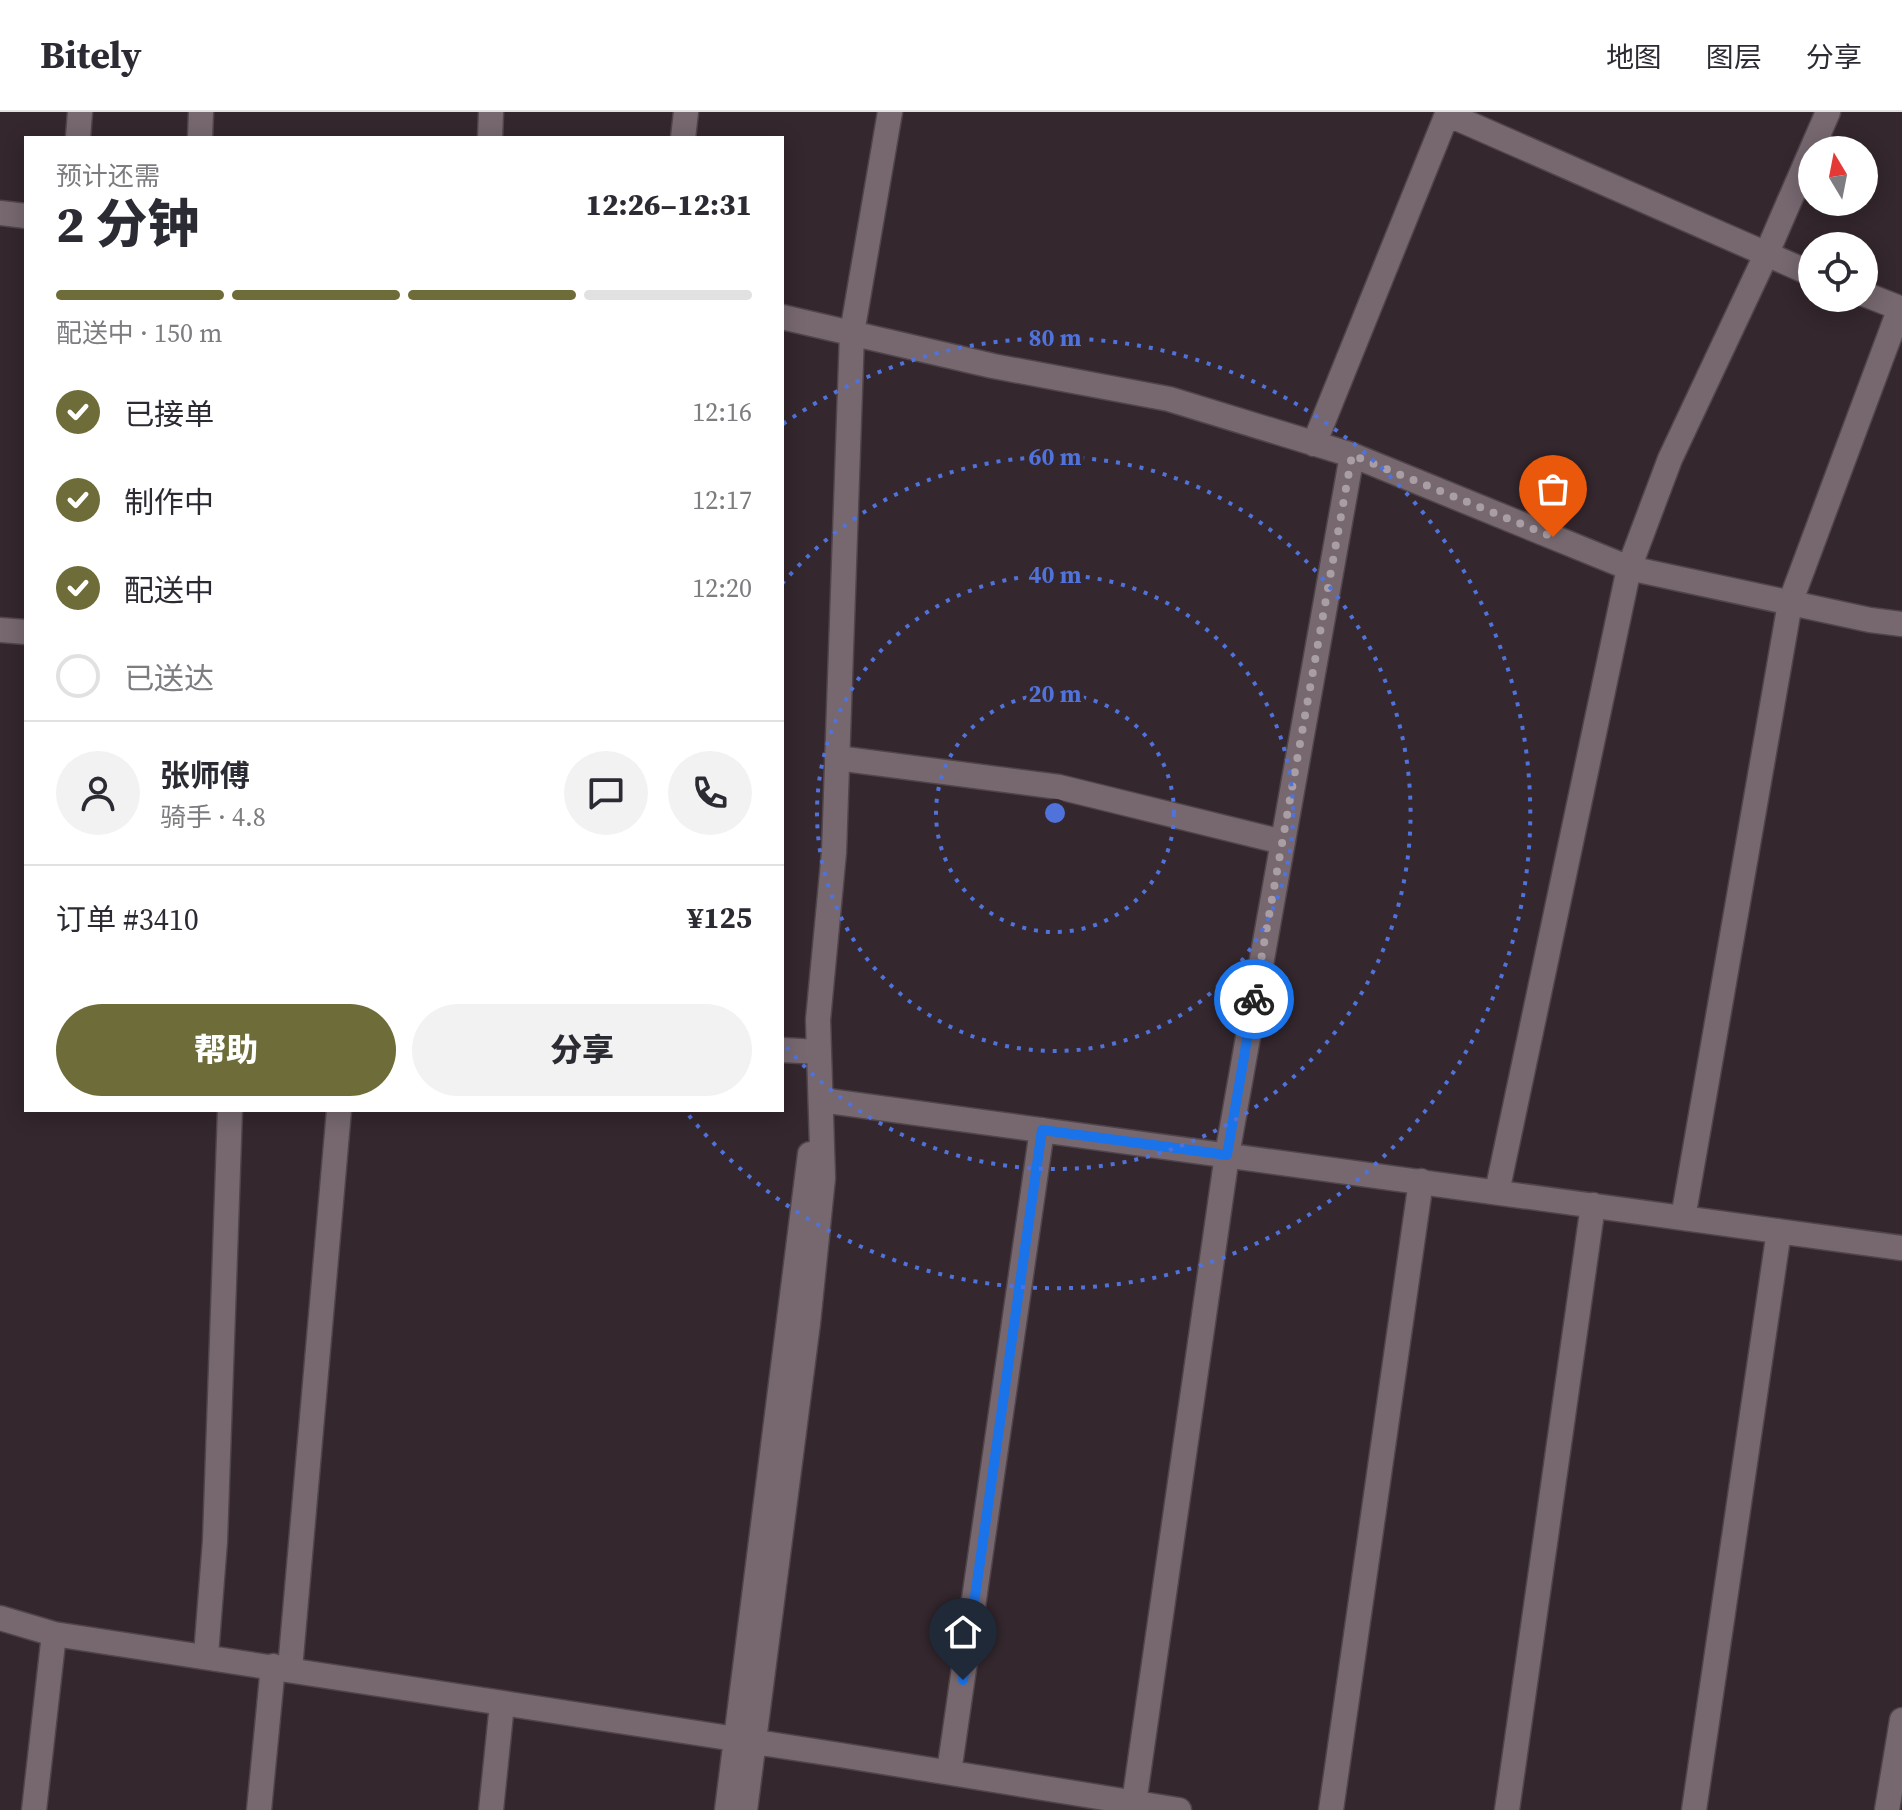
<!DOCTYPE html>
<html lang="zh">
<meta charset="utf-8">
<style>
:root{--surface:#fff;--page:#f2f2f3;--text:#2b2b33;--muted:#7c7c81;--line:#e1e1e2;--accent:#6e6d39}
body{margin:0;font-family:"Source Serif 4","Noto Sans SC",serif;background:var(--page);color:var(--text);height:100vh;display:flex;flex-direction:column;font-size:30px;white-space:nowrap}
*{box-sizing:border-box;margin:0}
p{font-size:26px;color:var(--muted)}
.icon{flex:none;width:44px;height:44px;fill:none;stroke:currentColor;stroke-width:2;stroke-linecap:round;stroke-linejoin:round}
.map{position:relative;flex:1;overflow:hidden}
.panel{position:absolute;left:24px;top:24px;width:760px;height:976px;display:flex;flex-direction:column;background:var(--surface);border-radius:0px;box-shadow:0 4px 20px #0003}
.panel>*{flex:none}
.needle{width:52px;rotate:350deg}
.tools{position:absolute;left:1798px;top:24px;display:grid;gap:16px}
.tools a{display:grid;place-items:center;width:80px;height:80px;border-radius:50%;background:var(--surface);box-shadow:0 4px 20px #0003;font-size:40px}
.pin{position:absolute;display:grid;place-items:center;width:68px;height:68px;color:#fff;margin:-82px -34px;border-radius:50% 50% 50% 0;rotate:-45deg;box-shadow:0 0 8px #0007}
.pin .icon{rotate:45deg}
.courier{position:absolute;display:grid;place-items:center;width:80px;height:80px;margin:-40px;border:6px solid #1a73e8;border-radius:50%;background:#fff;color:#222;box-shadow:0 2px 10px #0007}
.head em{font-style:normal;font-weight:800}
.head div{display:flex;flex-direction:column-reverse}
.head{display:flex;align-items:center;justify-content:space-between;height:136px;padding:0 32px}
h1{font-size:52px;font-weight:800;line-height:60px}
.bar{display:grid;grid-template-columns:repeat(4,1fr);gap:12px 8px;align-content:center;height:96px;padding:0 32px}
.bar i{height:10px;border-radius:6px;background:var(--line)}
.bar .selected{background:var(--accent)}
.bar p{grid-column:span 4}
.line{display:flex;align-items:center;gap:20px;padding:0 32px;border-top:2px solid var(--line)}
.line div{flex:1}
.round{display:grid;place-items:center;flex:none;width:84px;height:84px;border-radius:42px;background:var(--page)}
ol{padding:0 32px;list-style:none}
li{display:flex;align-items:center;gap:24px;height:88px}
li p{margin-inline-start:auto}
li .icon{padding:8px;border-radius:50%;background:var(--accent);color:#fff;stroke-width:4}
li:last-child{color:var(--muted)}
li i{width:44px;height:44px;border:4px solid var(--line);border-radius:50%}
.cta{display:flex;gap:16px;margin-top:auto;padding:16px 32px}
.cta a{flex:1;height:92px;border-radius:48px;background:var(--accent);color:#fff;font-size:32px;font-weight:800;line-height:92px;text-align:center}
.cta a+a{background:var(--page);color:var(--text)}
header{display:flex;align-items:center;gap:48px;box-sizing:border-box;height:112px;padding:0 40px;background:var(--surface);border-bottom:2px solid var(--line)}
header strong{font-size:38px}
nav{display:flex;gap:44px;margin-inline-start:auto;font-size:28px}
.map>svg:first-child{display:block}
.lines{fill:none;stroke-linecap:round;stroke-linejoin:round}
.minor-casing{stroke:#50454b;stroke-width:27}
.minor{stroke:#776870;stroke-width:24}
.done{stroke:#a89ea4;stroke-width:8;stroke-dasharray:0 14.4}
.route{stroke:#1a73e8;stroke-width:10}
.ring{fill:none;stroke:#5072db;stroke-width:4;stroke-dasharray:4 8}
.centre{fill:#5072db;stroke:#34272e;stroke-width:4}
.ring-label{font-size:24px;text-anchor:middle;font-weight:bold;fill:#5072db;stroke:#34272e;stroke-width:8;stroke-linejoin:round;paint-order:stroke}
</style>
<header>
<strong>Bitely</strong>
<nav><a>地图</a><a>图层</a><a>分享</a></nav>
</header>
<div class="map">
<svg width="1902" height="1698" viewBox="0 0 1902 1698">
<rect width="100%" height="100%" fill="#34272e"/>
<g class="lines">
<!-- minor casing -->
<g class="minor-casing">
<path id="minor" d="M1447,2L1812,162
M78,26L80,0
M200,26L201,0
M490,26L491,0
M683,26L686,0
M0,101L26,104
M1864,182L1902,197
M782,205L993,254L1169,287L1352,343L1629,456L1870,508L1902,512
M1314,332L1448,0
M0,518L26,520
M837,646L1059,675L1283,730
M782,938L819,940
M821,988L1902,1136
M1497,1080L1629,456L1670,347L1766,143L1828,0
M1683,1106L1790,491L1900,196
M0,1506L54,1522L840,1643L1179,1698
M206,1543L215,1429L230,998
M290,1557L339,998
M949,1660L1042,1018
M1134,1691L1227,1043L1352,343
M34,1698L54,1522
M259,1698L273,1554
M491,1698L502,1592
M727,1698L810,1042
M745,1698L808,1211L823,1066L818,908L834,740L852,221L890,0
M1331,1698L1421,1069
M1507,1698L1593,1093
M1694,1698L1779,1119
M1887,1698L1902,1608"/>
</g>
<!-- minor -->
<use href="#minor" class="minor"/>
</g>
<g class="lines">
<!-- done -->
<path class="done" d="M1254,887L1352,343L1553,425"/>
<!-- route -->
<path class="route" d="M963,1568L1042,1018L1227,1043L1254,887"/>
</g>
<!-- distance rings -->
<g class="ring">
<circle cx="1055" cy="701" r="119"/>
<circle cx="1055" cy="701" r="238"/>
<path d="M782 472A356 356 0 1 1 782 930"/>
<path d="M783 312A475 475 0 1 1 686 1000"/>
</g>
<circle cx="1055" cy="701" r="12" class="centre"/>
<g class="ring-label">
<text x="1055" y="234">80 m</text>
<text x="1055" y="353">60 m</text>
<text x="1055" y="471">40 m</text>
<text x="1055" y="590">20 m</text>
</g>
</svg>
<div class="tools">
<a><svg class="needle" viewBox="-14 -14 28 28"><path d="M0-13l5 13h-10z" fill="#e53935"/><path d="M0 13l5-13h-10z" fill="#7c7c81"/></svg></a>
<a><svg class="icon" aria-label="locate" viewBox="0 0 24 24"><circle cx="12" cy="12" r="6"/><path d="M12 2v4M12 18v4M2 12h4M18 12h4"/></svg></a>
</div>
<div class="pin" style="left:1553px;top:425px;background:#ea580c"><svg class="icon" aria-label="bag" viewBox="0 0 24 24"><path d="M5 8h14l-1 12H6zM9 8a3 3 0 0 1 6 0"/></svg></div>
<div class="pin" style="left:963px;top:1568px;background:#1f2937"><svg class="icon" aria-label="home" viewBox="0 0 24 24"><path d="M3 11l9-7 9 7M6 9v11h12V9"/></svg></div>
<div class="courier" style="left:1254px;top:887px"><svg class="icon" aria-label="bike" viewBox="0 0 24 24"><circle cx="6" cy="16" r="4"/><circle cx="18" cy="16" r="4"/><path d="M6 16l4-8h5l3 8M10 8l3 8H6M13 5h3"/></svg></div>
<section class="panel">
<div class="head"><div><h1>2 分钟</h1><p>预计还需</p></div><em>12:26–12:31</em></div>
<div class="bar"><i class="selected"></i><i class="selected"></i><i class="selected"></i><i></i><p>配送中 · 150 m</p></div>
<ol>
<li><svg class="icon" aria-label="check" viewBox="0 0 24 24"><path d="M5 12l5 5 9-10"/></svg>已接单<p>12:16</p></li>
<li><svg class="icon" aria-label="check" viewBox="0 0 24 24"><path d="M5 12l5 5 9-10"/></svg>制作中<p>12:17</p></li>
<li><svg class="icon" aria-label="check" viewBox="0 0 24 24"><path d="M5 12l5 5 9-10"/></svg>配送中<p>12:20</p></li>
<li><i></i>已送达</li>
</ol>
<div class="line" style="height:144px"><a class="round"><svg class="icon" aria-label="person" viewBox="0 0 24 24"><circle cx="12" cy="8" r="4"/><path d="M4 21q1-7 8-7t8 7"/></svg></a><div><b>张师傅</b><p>骑手 · 4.8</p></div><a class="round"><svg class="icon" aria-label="chat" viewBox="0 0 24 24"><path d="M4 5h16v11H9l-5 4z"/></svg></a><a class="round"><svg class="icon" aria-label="phone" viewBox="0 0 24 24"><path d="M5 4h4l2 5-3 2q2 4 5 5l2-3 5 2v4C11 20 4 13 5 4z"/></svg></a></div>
<div class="line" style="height:104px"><div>订单 #3410</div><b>¥125</b></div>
<div class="cta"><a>帮助</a><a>分享</a></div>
</section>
</div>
